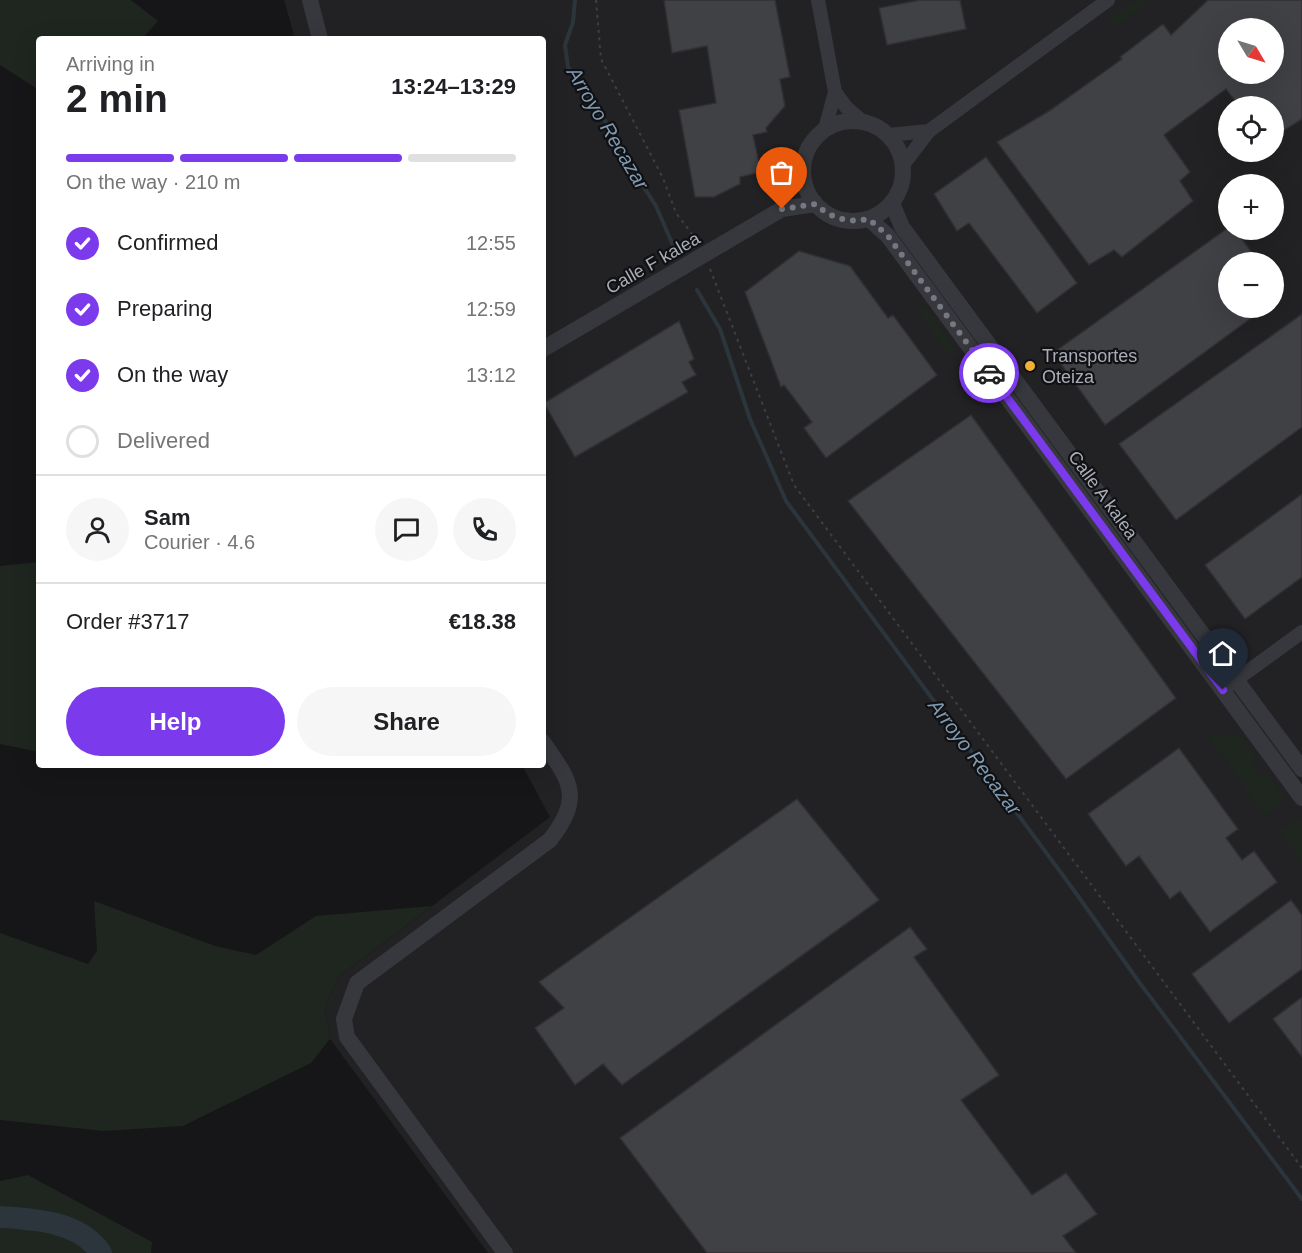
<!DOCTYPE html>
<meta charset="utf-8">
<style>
:root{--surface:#fff;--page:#f6f6f6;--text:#202124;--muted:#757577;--line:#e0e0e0;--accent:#7c3aed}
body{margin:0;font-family:Helvetica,sans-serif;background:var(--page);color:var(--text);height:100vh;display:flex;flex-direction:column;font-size:22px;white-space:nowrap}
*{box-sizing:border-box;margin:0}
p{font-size:20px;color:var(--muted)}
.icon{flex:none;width:33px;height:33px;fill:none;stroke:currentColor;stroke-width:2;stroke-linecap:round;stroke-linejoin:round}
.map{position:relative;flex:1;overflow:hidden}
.panel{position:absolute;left:36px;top:36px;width:510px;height:732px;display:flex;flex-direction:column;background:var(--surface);border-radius:6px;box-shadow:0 6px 24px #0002}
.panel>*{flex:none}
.needle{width:39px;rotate:128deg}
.buttons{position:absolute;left:1218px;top:18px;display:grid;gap:12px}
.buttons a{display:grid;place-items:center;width:66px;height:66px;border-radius:50%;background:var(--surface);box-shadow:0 6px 24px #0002;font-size:30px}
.pin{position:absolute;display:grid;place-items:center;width:51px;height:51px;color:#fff;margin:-62px -26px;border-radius:50% 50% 50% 0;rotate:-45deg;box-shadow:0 0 6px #0007}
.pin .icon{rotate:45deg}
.courier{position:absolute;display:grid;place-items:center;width:60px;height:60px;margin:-30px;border:4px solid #7c3aed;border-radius:50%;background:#fff;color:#222;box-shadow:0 2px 8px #0007}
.headline em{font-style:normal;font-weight:800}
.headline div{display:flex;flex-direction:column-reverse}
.headline{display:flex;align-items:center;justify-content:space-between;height:102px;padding:0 30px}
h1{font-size:39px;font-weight:800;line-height:45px}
.bar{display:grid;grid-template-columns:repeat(4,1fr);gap:9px 6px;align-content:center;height:72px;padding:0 30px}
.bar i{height:8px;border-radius:4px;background:var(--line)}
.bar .selected{background:var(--accent)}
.bar p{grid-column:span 4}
.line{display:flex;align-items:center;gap:15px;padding:0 30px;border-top:2px solid var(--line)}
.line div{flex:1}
.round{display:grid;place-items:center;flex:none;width:63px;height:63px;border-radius:32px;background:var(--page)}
ol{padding:0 30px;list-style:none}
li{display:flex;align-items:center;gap:18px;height:66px}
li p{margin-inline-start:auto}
li .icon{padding:6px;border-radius:50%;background:var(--accent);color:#fff;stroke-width:4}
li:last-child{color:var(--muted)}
li i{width:33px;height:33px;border:3px solid var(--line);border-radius:50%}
.action{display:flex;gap:12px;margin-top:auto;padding:12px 30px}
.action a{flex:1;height:69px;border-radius:36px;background:var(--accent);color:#fff;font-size:24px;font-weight:800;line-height:69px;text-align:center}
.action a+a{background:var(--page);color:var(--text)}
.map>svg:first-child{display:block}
.built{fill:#222225;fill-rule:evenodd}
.green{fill:#1e261f}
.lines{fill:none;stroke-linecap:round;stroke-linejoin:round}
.stream{stroke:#2c353c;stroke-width:4}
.river{stroke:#2c353c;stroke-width:22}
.building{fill:#404145;stroke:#303034;stroke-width:1.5;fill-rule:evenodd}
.path{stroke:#3d3f44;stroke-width:2;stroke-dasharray:3 4.5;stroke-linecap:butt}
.minor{stroke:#37383d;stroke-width:14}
.tertiary{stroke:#37383d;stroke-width:16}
.done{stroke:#757880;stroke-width:6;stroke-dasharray:0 10.8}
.route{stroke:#7c3aed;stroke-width:8}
.poi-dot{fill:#f2b134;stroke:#111113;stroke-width:2}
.labels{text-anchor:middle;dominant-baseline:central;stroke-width:4.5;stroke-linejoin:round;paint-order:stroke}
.street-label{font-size:18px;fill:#a8adb8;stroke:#111113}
.poi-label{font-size:18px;fill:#a8adb8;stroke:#111113;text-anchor:start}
.water-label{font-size:20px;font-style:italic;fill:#7f9bb3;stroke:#111113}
</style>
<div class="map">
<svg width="1302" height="1253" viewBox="0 0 1302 1253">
<rect width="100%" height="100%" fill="#161618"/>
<!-- built -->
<path class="built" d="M284,0H1302V1253H488L330,1039L325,1007L338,977L550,817L522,765H543V39H295ZM1228,28H1274V74H1228ZM1228,106H1274V152H1228ZM1228,184H1274V230H1228ZM1228,262H1274V308H1228Z"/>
<!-- green -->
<path class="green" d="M0,0H131L158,21L142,39H39V90L0,65Z
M1136,0H1152L1116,26L1110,19Z
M925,306L956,350L949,355L918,312Z
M39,562V752L0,744V566Z
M1206,734L1241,736L1257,759L1251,764L1260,776L1267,772L1287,800L1265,816Z
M1299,817L1302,822V863L1278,831Z
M94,901L215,946L256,955L316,916L432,906L338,977L325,1007L330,1039L311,1063L183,1126L104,1131L0,1120V933L88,964L97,951Z
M28,1175L152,1242L151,1253H0V1181Z"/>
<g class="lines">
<!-- stream -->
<path class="stream" d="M575,0L573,22L565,45L568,67L618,140L620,150L656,206L675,250
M697,290L720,329L750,419L786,501L1073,889L1139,982L1302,1199"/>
<!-- river -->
<path class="river" d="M0,1217C34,1219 80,1221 101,1253"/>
</g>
<!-- building -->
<path class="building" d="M664,0H775L790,77L780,79L785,106L766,128L767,132L753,135L761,172L740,177V184L714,197H695L679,110L716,103L707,46L672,53Z
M920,0H960L966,29L887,45L879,8Z
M1208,0H1302V119L1274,137V106H1239L1226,89L1164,135L1190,172L1180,181L1193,201L1122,257L1114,250L1089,265L997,142L1049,111L1122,59L1120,57L1163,24L1171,35ZM1228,28H1274V74H1228Z
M986,157L1077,283L1037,313L969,223L957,231L934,194Z
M1225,230H1235L1259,262H1228V308H1265L1105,425L1053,353Z
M799,251L850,266L888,318L893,315L937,375L826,458L804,428L812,422L784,385L781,387L745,292Z
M1302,314V427L1176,520L1119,444Z
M679,321L694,359L689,362L696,375L682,382L688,392L575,457L544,403Z
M971,415L1176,698L1066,779L848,501Z
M1302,494V577L1245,619L1205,565Z
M1179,748L1238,829L1226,838L1242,860L1254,851L1277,882L1210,932L1180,891L1170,899L1139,856L1126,866L1088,814Z
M797,799L879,900L622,1085L603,1064L575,1085L535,1028L564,1008L539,982Z
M1291,900L1302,915V969L1229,1023L1192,974Z
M910,927L927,949L914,957L999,1075L961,1100L1032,1195L1066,1173L1097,1214L1063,1236L1076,1253H707L620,1138Z
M1302,997V1057L1273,1019Z"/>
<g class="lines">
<!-- path -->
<path class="path" d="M596,0L601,59L663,178L676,213L698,242
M710,269L794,485L1302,1168"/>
<!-- minor -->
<path class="minor" d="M818,0L835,92L825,129
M835,92L846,107L863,122
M888,135L929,131L1108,0
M903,165L929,131
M1229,685L1302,632"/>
<!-- tertiary -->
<path class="tertiary" d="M310,0L320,39
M803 171a50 50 0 1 1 100 0a50 50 0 1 1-100 0Z
M892,203L902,227L1302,769
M869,219L888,236L1302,798
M543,349L782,209L815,204
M505,1253L347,1037L344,1019L357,983L550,840C583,797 571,782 543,742"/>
</g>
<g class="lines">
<!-- done -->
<path class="done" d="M782,209L815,204C832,219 848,223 869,219L888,236L989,373"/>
<!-- route -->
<path class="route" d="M989,373L1223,690"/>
</g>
<!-- markers -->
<circle class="poi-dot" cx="1030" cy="366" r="6"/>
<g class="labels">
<!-- street labels -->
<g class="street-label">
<text transform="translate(653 263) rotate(-30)">Calle F kalea</text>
<text transform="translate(1103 495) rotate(54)">Calle A kalea</text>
</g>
<!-- poi labels -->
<g class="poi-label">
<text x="1042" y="356">Transportes<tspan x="1042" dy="21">Oteiza</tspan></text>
</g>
<!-- water labels -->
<g class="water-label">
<text transform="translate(608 128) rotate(59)">Arroyo Recazar</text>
<text transform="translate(975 757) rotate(53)">Arroyo Recazar</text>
</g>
</g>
</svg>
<div class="buttons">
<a><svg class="needle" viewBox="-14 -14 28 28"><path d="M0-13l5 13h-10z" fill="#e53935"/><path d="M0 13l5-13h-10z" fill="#757577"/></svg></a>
<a><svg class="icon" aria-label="locate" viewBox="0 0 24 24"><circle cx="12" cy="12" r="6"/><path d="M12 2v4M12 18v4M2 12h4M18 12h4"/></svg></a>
<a>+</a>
<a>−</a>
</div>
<div class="pin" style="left:782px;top:209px;background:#ea580c"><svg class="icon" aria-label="bag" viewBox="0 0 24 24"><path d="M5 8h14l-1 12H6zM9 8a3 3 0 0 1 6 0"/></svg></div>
<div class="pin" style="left:1223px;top:690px;background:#1f2937"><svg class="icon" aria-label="home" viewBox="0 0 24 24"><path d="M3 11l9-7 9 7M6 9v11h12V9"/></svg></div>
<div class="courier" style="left:989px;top:373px"><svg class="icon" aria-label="car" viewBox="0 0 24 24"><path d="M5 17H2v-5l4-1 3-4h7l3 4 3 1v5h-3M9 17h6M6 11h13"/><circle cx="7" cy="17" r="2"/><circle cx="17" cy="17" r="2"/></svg></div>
<section class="panel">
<div class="headline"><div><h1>2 min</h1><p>Arriving in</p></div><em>13:24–13:29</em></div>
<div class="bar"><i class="selected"></i><i class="selected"></i><i class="selected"></i><i></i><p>On the way · 210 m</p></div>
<ol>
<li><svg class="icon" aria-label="check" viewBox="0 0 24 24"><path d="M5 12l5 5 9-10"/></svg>Confirmed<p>12:55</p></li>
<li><svg class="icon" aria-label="check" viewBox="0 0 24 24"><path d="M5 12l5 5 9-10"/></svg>Preparing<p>12:59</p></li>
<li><svg class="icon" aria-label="check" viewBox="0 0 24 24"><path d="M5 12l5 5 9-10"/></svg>On the way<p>13:12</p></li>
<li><i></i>Delivered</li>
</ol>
<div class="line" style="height:108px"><a class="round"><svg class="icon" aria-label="person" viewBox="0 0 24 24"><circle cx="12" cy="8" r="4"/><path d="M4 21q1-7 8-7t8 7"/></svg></a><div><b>Sam</b><p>Courier · 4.6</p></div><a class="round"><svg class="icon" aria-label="chat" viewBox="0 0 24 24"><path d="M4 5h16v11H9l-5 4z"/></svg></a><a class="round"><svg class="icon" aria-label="phone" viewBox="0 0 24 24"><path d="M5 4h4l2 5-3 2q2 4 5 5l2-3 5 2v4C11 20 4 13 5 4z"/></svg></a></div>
<div class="line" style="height:78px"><div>Order #3717</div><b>€18.38</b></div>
<div class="action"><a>Help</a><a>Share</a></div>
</section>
</div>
